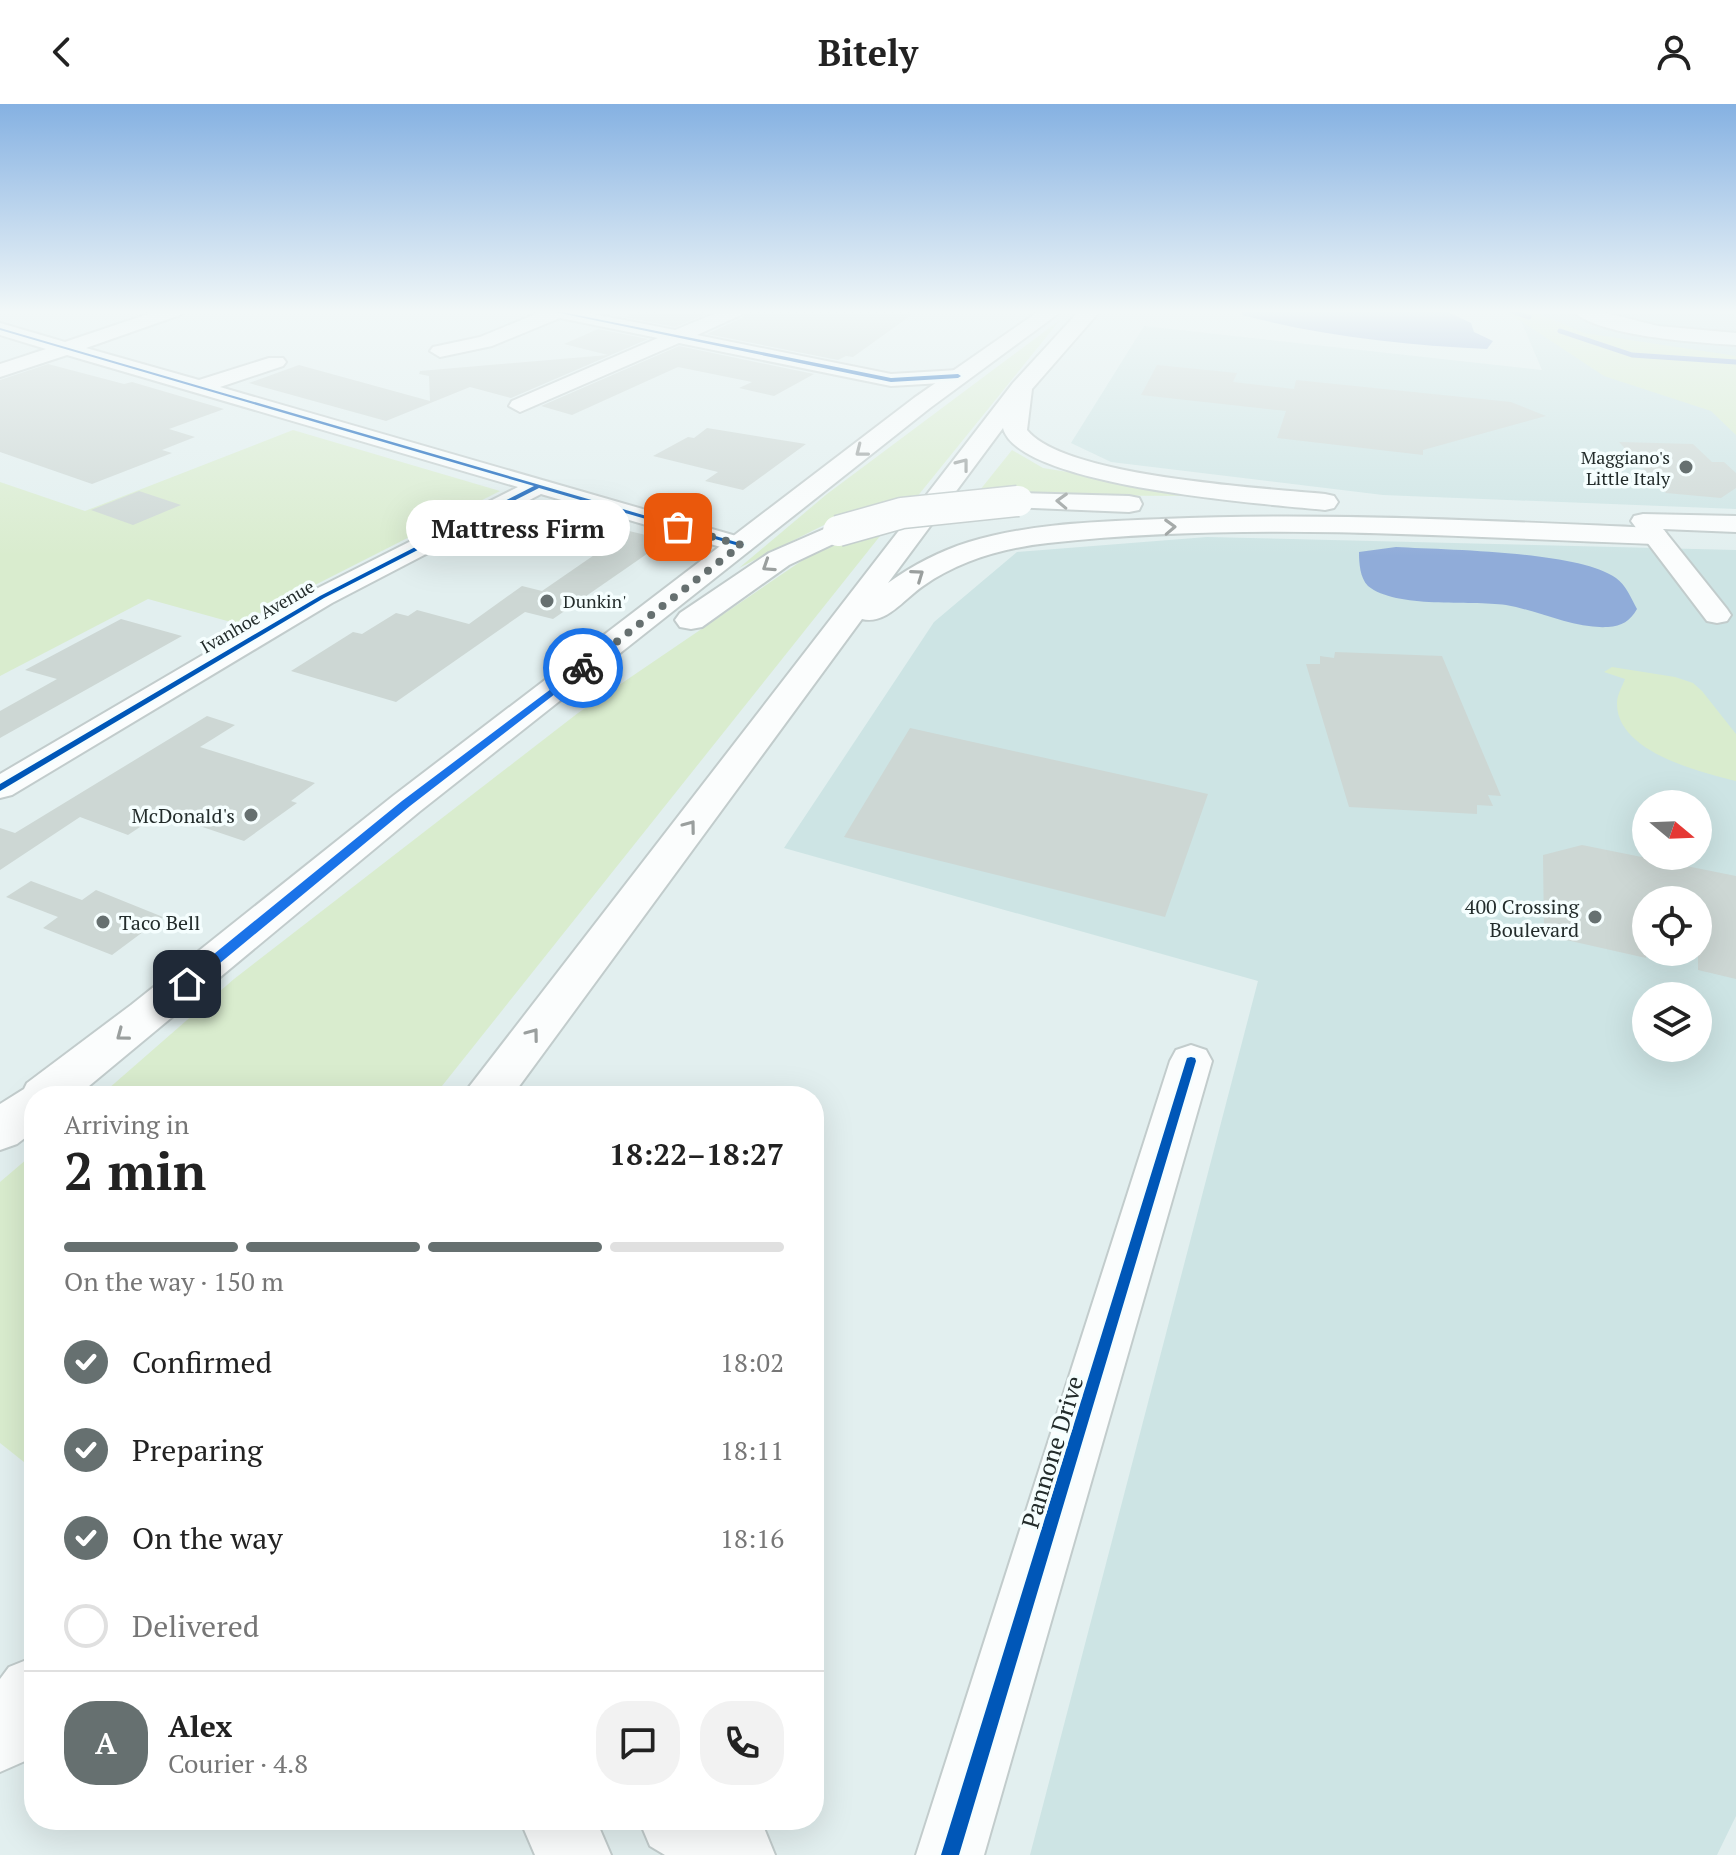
<!DOCTYPE html>
<meta charset="utf-8">
<style>
:root{--surface:#fff;--page:#f2f2f2;--text:#222;--muted:#767676;--line:#e0e0e0;--accent:#667070}
body{margin:0;font-family:"PT Serif",serif;background:var(--page);color:var(--text);height:100vh;display:flex;flex-direction:column;font-size:30px;white-space:nowrap}
*{box-sizing:border-box;margin:0}
p{font-size:26px;color:var(--muted)}
.icon{flex:none;width:44px;height:44px;fill:none;stroke:currentColor;stroke-width:2;stroke-linecap:round;stroke-linejoin:round}
.map{position:relative;flex:1;overflow:hidden}
.side{position:absolute;left:24px;top:982px;width:800px;height:744px;display:flex;flex-direction:column;background:var(--surface);border-radius:32px;box-shadow:0 8px 32px #0002}
.side>*{flex:none}
.needle{width:52px;rotate:109deg}
.buttons{position:absolute;left:1632px;top:686px;display:grid;gap:16px}
.buttons a{display:grid;place-items:center;width:80px;height:80px;border-radius:50%;background:var(--surface);box-shadow:0 8px 32px #0002;font-size:40px}
.pin{position:absolute;display:grid;place-items:center;width:68px;height:68px;color:#fff;margin:-34px;border-radius:16px;box-shadow:0 4px 12px #0006}
.courier{position:absolute;display:grid;place-items:center;width:80px;height:80px;margin:-40px;border:6px solid #1a73e8;border-radius:50%;background:#fff;color:#222;box-shadow:0 2px 10px #0007}
.bubble{position:absolute;height:56px;border-radius:28px;background:var(--surface);box-shadow:0 8px 32px #0002;font-size:26px;font-weight:700;line-height:56px;text-align:center}
.head em{font-style:normal;font-weight:700}
.head div{display:flex;flex-direction:column-reverse}
.head{display:flex;align-items:center;justify-content:space-between;height:136px;padding:0 40px}
h1{font-size:52px;font-weight:700;line-height:60px}
.bar{display:grid;grid-template-columns:repeat(4,1fr);gap:12px 8px;align-content:center;height:96px;padding:0 40px}
.bar i{height:10px;border-radius:6px;background:var(--line)}
.bar .selected{background:var(--accent)}
.bar p{grid-column:span 4}
.line{display:flex;align-items:center;gap:20px;padding:0 40px;border-top:2px solid var(--line)}
.line div{flex:1}
.round{display:grid;place-items:center;flex:none;width:84px;height:84px;border-radius:32px;background:var(--page)}
ol{padding:0 40px;list-style:none}
li{display:flex;align-items:center;gap:24px;height:88px}
li p{margin-inline-start:auto}
li .icon{padding:8px;border-radius:50%;background:var(--accent);color:#fff;stroke-width:4}
li:last-child{color:var(--muted)}
li i{width:44px;height:44px;border:4px solid var(--line);border-radius:50%}
header{display:flex;justify-content:space-between;align-items:center;height:104px;padding:0 40px;background:var(--surface);font-size:36px;font-weight:700}
.map>svg:first-child{display:block}
.built{fill:#cde4e4;fill-rule:evenodd}
.green{fill:#d9ecce}
.water{fill:#90acd9}
.lines{fill:none;stroke-linecap:round;stroke-linejoin:round}
.stream{stroke:#90acd9;stroke-width:5}
.building{fill:#cdd7d4}
.minor-casing{stroke:#c2cccc;stroke-width:4}
.highway-casing{stroke:#c2cccc;stroke-width:4}
.minor{fill:#fbfdfd;fill-rule:evenodd}
.highway{fill:#fbfdfd;fill-rule:evenodd}
.highway-bridge-casing{stroke:#c2cccc;stroke-width:33;stroke-linecap:butt}
.highway-bridge{stroke:#fbfdfd;stroke-width:30}
.cycleway-casing{stroke:#f5fefe;stroke-width:5}
.cycleway{fill:#0057b8;fill-rule:evenodd}
.oneway{stroke:#9a9f9e}
.route{fill:#1a73e8}
.done{stroke:#667070;stroke-width:8;stroke-dasharray:0 14.4}
.poi-dot{fill:#667070;stroke:#f5fefe;stroke-width:3}
.labels{text-anchor:middle;dominant-baseline:central;stroke-width:7;stroke-linejoin:round;paint-order:stroke}
.far-poi-label{font-size:18px;fill:#232c2b;stroke:#f5fefe;text-anchor:end}
.far-street-label{font-size:18px;fill:#232c2b;stroke:#f5fefe}
.poi-label{font-size:20px;fill:#232c2b;stroke:#f5fefe;text-anchor:end}
.near-street-label{font-size:24px;fill:#232c2b;stroke:#f5fefe}
</style>
<header><svg class="icon" aria-label="back" viewBox="0 0 24 24"><path d="M15 5l-7 7 7 7"/></svg>Bitely<svg class="icon" aria-label="person" viewBox="0 0 24 24"><circle cx="12" cy="8" r="4"/><path d="M4 21q1-7 8-7t8 7"/></svg></header>
<div class="map">
<svg width="1736" height="1751" viewBox="0 0 1736 1751">
<rect width="100%" height="100%" fill="#e2efef"/>
<!-- built -->
<path class="built" d="M1546,207H1736V405L1383,391L1111,358L1071,339L1144,222L1542,266L1521,217L1548,208Z
M1207,433L1736,446V1712L1717,1751H1030L1258,877L784,744L934,518L1017,448ZM1646,700H1698V752H1646ZM1646,796H1698V848H1646ZM1646,892H1698V944H1646Z"/>
<!-- green -->
<path class="green" d="M1500,207H1532L1584,229L1736,252V331L1711,307L1604,272L1521,217Z
M1060,216L912,399L824,421L739,464L827,390Z
M293,326L500,387L238,520L148,495L0,572V378L85,407Z
M1012,346L1043,364L1216,392L976,391Z
M888,422L434,992H100L234,875L578,609L822,443Z
M1612,563L1675,573L1693,579L1702,587L1736,630V677C1700,668 1616,648 1617,599C1617,591 1622,583 1625,575L1604,568Z
M34,1049V1366L0,1339V1078Z"/>
<!-- water -->
<path class="water" d="M1242,207H1446L1471,219L1474,228L1493,237L1487,245C1405,241 1321,232 1242,211Z
M1396,443C1447,446 1578,447 1616,474C1626,481 1631,494 1637,505C1630,517 1622,522 1608,523C1574,525 1540,507 1506,501C1470,496 1396,505 1368,482C1360,474 1359,459 1359,448Z"/>
<g class="lines">
<!-- stream -->
<path class="stream" d="M1511,207L1529,213
M1560,227L1632,251L1736,258"/>
</g>
<!-- building -->
<path class="building" d="M638,207L674,209L714,207L675,223L624,213Z
M747,207H917L853,253L846,252L838,256L707,230L742,214Z
M598,225L648,235L511,294L470,283L386,317L249,279L299,261L430,297L429,272L419,270L420,267L608,251L564,240Z
M679,242L814,270L774,292L739,284L752,278L678,263L572,311L541,302Z
M48,260L124,280L132,278L224,305L169,325L195,333L162,346L172,349L92,380L0,348V276Z
M1157,261L1237,269L1233,278L1294,285L1296,276L1511,298L1546,312L1423,346V351L1277,334L1286,307L1141,291Z
M707,324L806,340L743,386L705,377L718,368L653,352L688,333L694,334Z
M1619,338L1693,340L1712,358H1724L1736,369V384L1721,394L1666,389Z
M139,387L181,401L133,421L91,406Z
M629,427L667,436L553,515L525,508L396,598L291,567L353,528L362,530L396,509L408,512L417,506L469,520L522,482L542,487Z
M121,515L182,532L0,634V607L57,575L25,566Z
M1335,548L1442,552L1501,692L1488,691L1493,702L1477,701V710L1349,703L1306,560H1320V552L1334,554Z
M207,612L235,621L200,643L315,679L291,697L297,699L244,737L161,709L128,731L80,713L0,766V724L15,729Z
M910,624L1208,690L1165,813L844,733Z
M1582,741L1736,772V875L1698,866V796H1646V854L1544,831L1543,751Z
M31,777L82,796L96,786L163,813L112,851L43,824L58,813L6,793Z"/>
<g class="lines">
<!-- minor casing -->
<g class="minor-casing">
<path id="minor" d="M157,207H183L180,211L86,244L199,276L269,254H283L286,258L283,262L220,283L750,436L754,441L750,446L741,449L541,390L332,499L12,691L0,694V670L312,487L518,383L67,251L0,273V260L46,245L0,231V219L65,238Z
M543,207H577L675,226L721,207H744L741,211L697,231L891,270L958,266L968,272L958,278L891,282L679,239L520,308L509,302L512,297L658,234L560,214L492,242L440,253L430,247L433,243L480,233Z
M1573,207H1598L1658,222L1736,229V241C1701,239 1596,232 1573,207Z
M1643,410L1736,412V428L1663,425L1727,505L1731,511L1727,517L1717,519L1707,517L1631,417L1634,412Z
M1191,941L1206,946L1212,957L984,1751H916L1170,957L1176,946Z"/>
</g>
<!-- highway casing -->
<g class="highway-casing">
<path id="highway" d="M1039,207H1062L930,304L419,708L77,992H34V1027L17,1040L0,1046V1000L24,985L27,979L131,901L393,692L914,294Z
M1079,207H1100L1032,285L1027,326C1065,373 1262,384 1325,390L1334,392L1338,398L1334,404L1325,406C1268,400 1018,383 1003,324L888,479C913,461 940,447 969,438C1032,419 1097,418 1162,415C1326,408 1490,417 1654,424L1664,426L1668,432L1664,438L1654,440C1453,433 1248,417 1048,439C1003,444 960,456 923,482C904,495 886,521 862,515L512,992H462L1013,279Z
M1018,389L1129,392L1139,394L1142,400L1139,406L1129,408L1009,403L1005,397L1009,391Z
M838,419L848,421L852,427L848,433L789,461L702,523L691,525L680,523L675,516L680,509L769,449Z
M34,1553V1645L25,1657L0,1668V1575L9,1563Z
M520,1716H596L611,1751H535Z
M639,1716H749L764,1724L775,1751H665L650,1742Z"/>
</g>
<!-- minor -->
<use href="#minor" class="minor"/>
<!-- highway -->
<use href="#highway" class="highway"/>
<!-- highway-bridge casing -->
<g class="highway-bridge-casing">
<path id="highway-bridge" d="M838,427L902,409L1018,397"/>
</g>
<!-- highway-bridge -->
<use href="#highway-bridge" class="highway-bridge"/>
<!-- cycleway casing -->
<g class="cycleway-casing">
<path id="cycleway" d="M550,207H557L891,274L958,270L961,272L958,274L891,278Z
M0,224L743,440L744,441L739,442L539,384L324,494L0,687V680L320,492L534,382L0,226Z
M1191,953L1195,954L1196,957L959,1751H941L1186,957L1187,954Z"/>
</g>
<!-- cycleway -->
<use href="#cycleway" class="cycleway"/>
</g>
<!-- one-way arrows -->
<defs><path id="oneway-chevron" d="M-2-3.5L2.5 0L-2 3.5" fill="none" stroke-width="1.6" stroke-linecap="round" stroke-linejoin="round" transform="scale(2)"/></defs>
<g class="oneway">
<use href="#oneway-chevron" transform="translate(861 347) rotate(142)"/>
<use href="#oneway-chevron" transform="translate(963 360) rotate(-52)"/>
<use href="#oneway-chevron" transform="translate(1062 397) rotate(-178)"/>
<use href="#oneway-chevron" transform="translate(1170 423) rotate(-2)"/>
<use href="#oneway-chevron" transform="translate(768 462) rotate(147)"/>
<use href="#oneway-chevron" transform="translate(918 471) rotate(-35)"/>
<use href="#oneway-chevron" transform="translate(690 722) rotate(-53)"/>
<use href="#oneway-chevron" transform="translate(533 930) rotate(-53)"/>
<use href="#oneway-chevron" transform="translate(122 931) rotate(143)"/>
</g>
<!-- sky -->
<linearGradient id="sky" x2="0" y2="1"><stop stop-color="#85b1e2"/><stop offset="0.46" stop-color="#f2f8f8"/><stop offset="1" stop-color="#f2f8f8" stop-opacity="0"/></linearGradient>
<rect width="1736" height="452" fill="url(#sky)"/>
<!-- route -->
<path class="route" d="M583,561L586,566L410,702L191,883H182V876L402,697Z"/>
<g class="lines">
<!-- done -->
<path class="done" d="M583,564L741,441L678,423"/>
</g>
<!-- markers -->
<g class="poi-dot">
<circle cx="1686" cy="363" r="8"/>
<circle cx="547" cy="497" r="8"/>
<circle cx="251" cy="711" r="8"/>
<circle cx="1595" cy="813" r="8"/>
<circle cx="103" cy="818" r="8"/>
</g>
<g class="labels">
<!-- far-poi labels -->
<g class="far-poi-label">
<text x="1670" y="353">Maggiano's<tspan x="1670" dy="21">Little Italy</tspan></text>
<text x="563" y="497" text-anchor="start">Dunkin'</text>
</g>
<!-- far-street labels -->
<g class="far-street-label">
<text transform="translate(257 512) rotate(-30)">Ivanhoe Avenue</text>
</g>
<!-- poi labels -->
<g class="poi-label">
<text x="235" y="711">McDonald's</text>
<text x="1579" y="802">400 Crossing<tspan x="1579" dy="23">Boulevard</tspan></text>
<text x="119" y="818" text-anchor="start">Taco Bell</text>
</g>
<!-- near-street labels -->
<g class="near-street-label">
<text transform="translate(1052 1348) rotate(-73)">Pannone Drive</text>
</g>
</g>
</svg>
<div class="buttons">
<a><svg class="needle" viewBox="-14 -14 28 28"><path d="M0-13l5 13h-10z" fill="#e53935"/><path d="M0 13l5-13h-10z" fill="#767676"/></svg></a>
<a><svg class="icon" aria-label="locate" viewBox="0 0 24 24"><circle cx="12" cy="12" r="6"/><path d="M12 2v4M12 18v4M2 12h4M18 12h4"/></svg></a>
<a><svg class="icon" aria-label="layers" viewBox="0 0 24 24"><path d="M12 4l9 5-9 5-9-5zM3 14l9 5 9-5"/></svg></a>
</div>
<div class="pin" style="left:678px;top:423px;background:#ea580c"><svg class="icon" aria-label="bag" viewBox="0 0 24 24"><path d="M5 8h14l-1 12H6zM9 8a3 3 0 0 1 6 0"/></svg></div>
<div class="pin" style="left:187px;top:880px;background:#1f2937"><svg class="icon" aria-label="home" viewBox="0 0 24 24"><path d="M3 11l9-7 9 7M6 9v11h12V9"/></svg></div>
<div class="courier" style="left:583px;top:564px"><svg class="icon" aria-label="bike" viewBox="0 0 24 24"><circle cx="6" cy="16" r="4"/><circle cx="18" cy="16" r="4"/><path d="M6 16l4-8h5l3 8M10 8l3 8H6M13 5h3"/></svg></div>
<div class="bubble" style="left:406px;top:396px;width:224px">Mattress Firm</div>
<section class="side">
<div class="head"><div><h1>2 min</h1><p>Arriving in</p></div><em>18:22–18:27</em></div>
<div class="bar"><i class="selected"></i><i class="selected"></i><i class="selected"></i><i></i><p>On the way · 150 m</p></div>
<ol>
<li><svg class="icon" aria-label="check" viewBox="0 0 24 24"><path d="M5 12l5 5 9-10"/></svg>Confirmed<p>18:02</p></li>
<li><svg class="icon" aria-label="check" viewBox="0 0 24 24"><path d="M5 12l5 5 9-10"/></svg>Preparing<p>18:11</p></li>
<li><svg class="icon" aria-label="check" viewBox="0 0 24 24"><path d="M5 12l5 5 9-10"/></svg>On the way<p>18:16</p></li>
<li><i></i>Delivered</li>
</ol>
<div class="line" style="height:144px"><b class="round" style="background:var(--accent);color:#fff">A</b><div><b>Alex</b><p>Courier · 4.8</p></div><a class="round"><svg class="icon" aria-label="chat" viewBox="0 0 24 24"><path d="M4 5h16v11H9l-5 4z"/></svg></a><a class="round"><svg class="icon" aria-label="phone" viewBox="0 0 24 24"><path d="M5 4h4l2 5-3 2q2 4 5 5l2-3 5 2v4C11 20 4 13 5 4z"/></svg></a></div>
</section>
</div>
